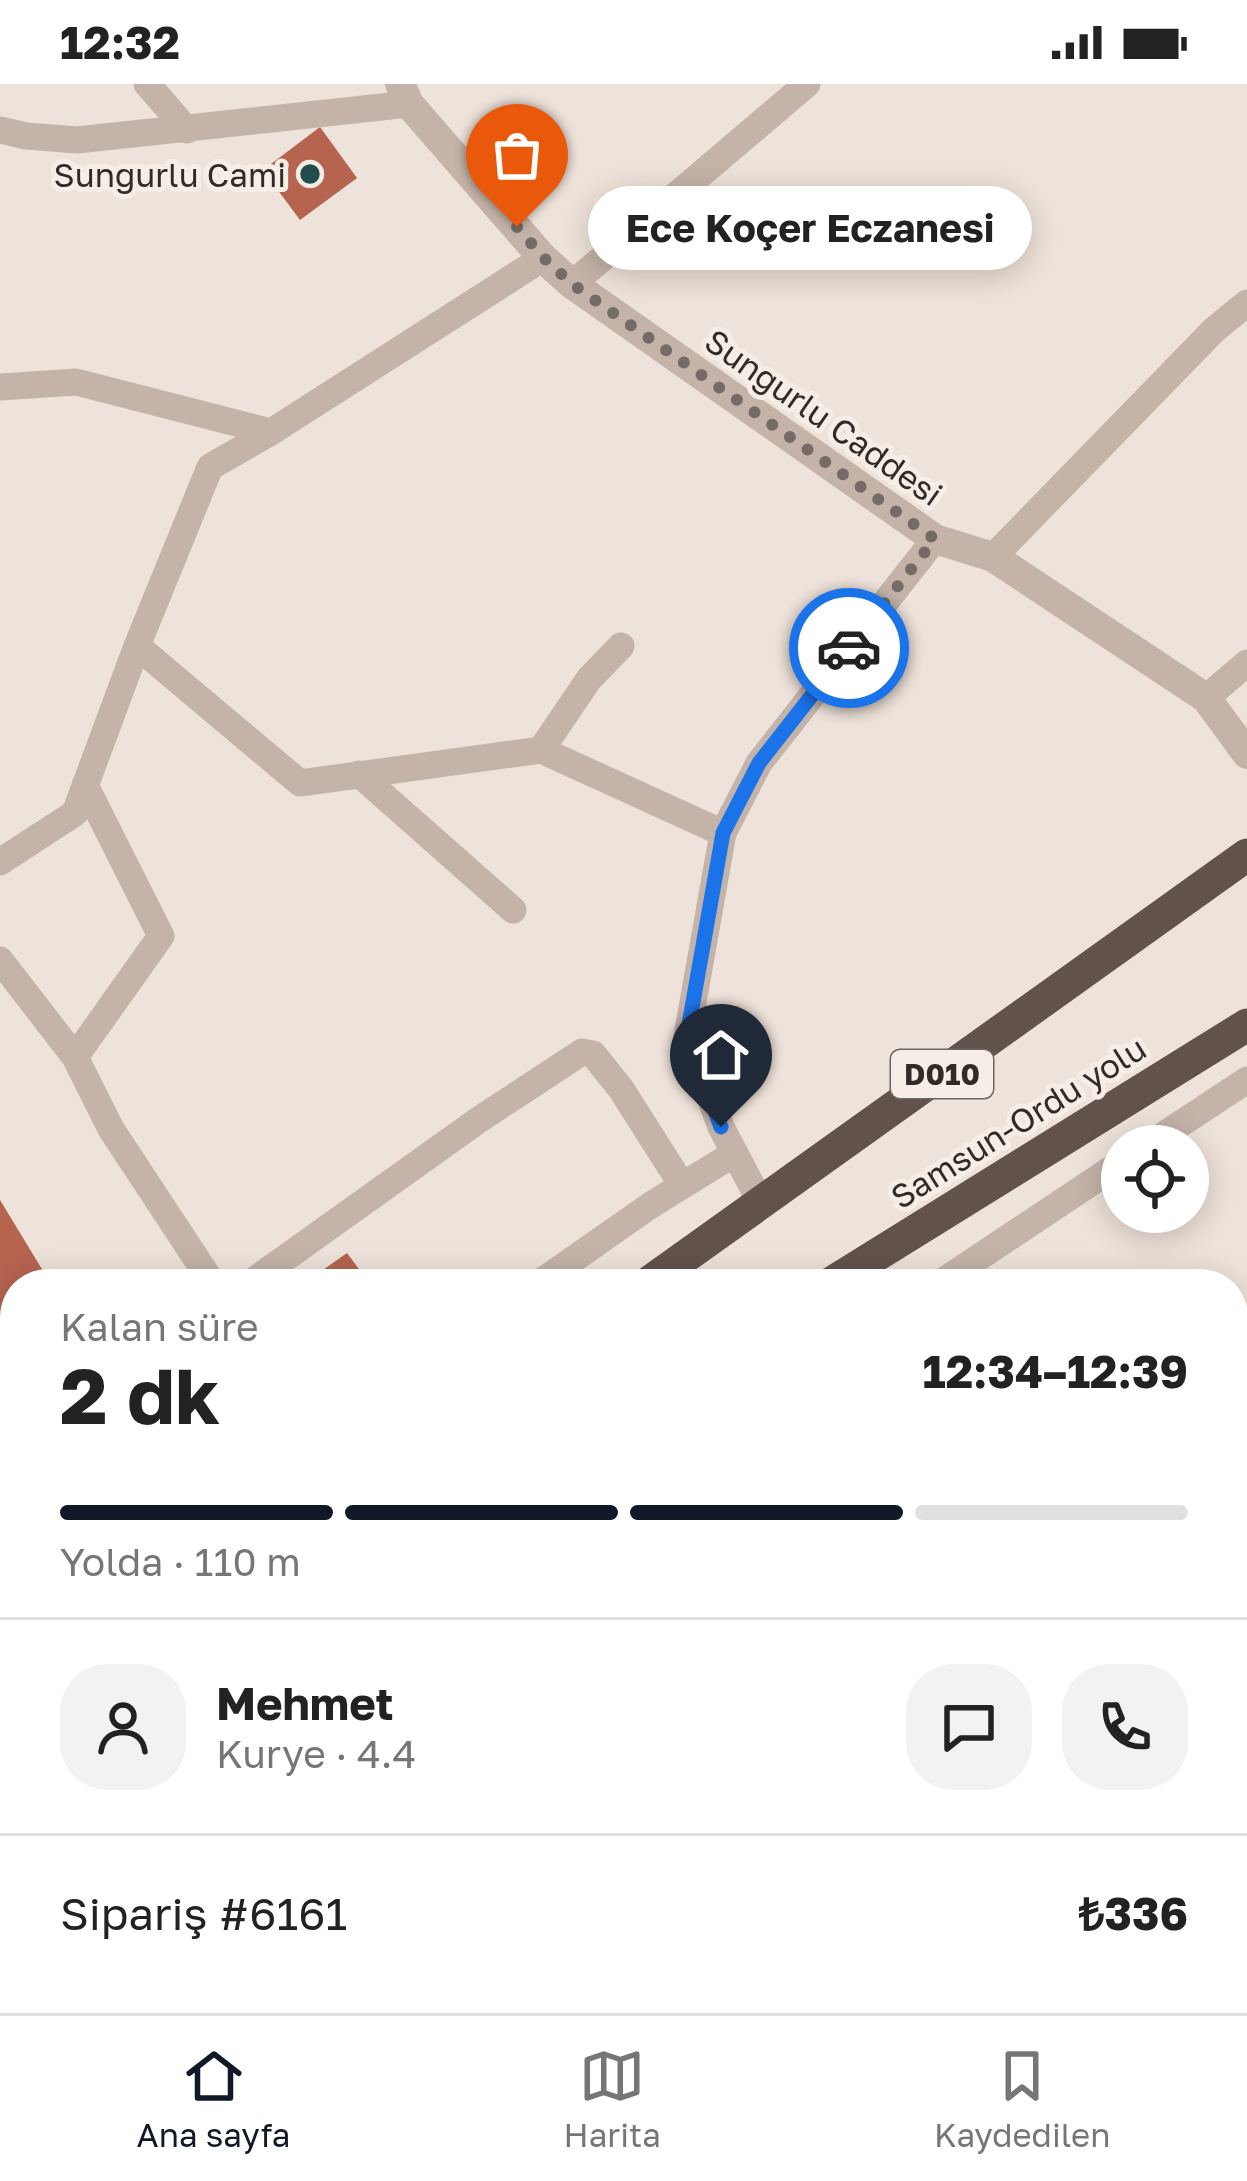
<!DOCTYPE html>
<html lang="tr">
<meta charset="utf-8">
<style>
:root{--surface:#fff;--page:#f2f2f2;--text:#222;--muted:#767676;--line:#e0e0e0;--accent:#111827}
body{margin:0;font-family:"Golos Text",sans-serif;background:var(--page);color:var(--text);height:100vh;display:flex;flex-direction:column;font-size:45px;white-space:nowrap}
*{box-sizing:border-box;margin:0}
p{font-size:39px;color:var(--muted)}
.icon{flex:none;width:66px;height:66px;fill:none;stroke:currentColor;stroke-width:2;stroke-linecap:round;stroke-linejoin:round}
.map{position:relative;flex:1;overflow:hidden}
.side{position:absolute;left:0px;top:1185px;width:1248px;height:744px;display:flex;flex-direction:column;background:var(--surface);border-radius:48px 48px 0 0;box-shadow:0 6px 30px #0003}
.side>*{flex:none}
.tools{position:absolute;left:1101px;top:1041px;display:grid;gap:24px}
.tools a{display:grid;place-items:center;width:108px;height:108px;border-radius:50%;background:var(--surface);box-shadow:0 6px 30px #0003;font-size:60px}
.pin{position:absolute;display:grid;place-items:center;width:102px;height:102px;color:#fff;margin:-123px -51px;border-radius:50% 50% 50% 0;rotate:-45deg;box-shadow:0 0 12px #0007}
.pin .icon{rotate:45deg}
.courier{position:absolute;display:grid;place-items:center;width:120px;height:120px;margin:-60px;border:9px solid #1a73e8;border-radius:50%;background:#fff;color:#222;box-shadow:0 3px 15px #0007}
.bubble{position:absolute;height:84px;border-radius:42px;background:var(--surface);box-shadow:0 6px 30px #0003;font-size:39px;font-weight:700;line-height:84px;text-align:center}
.head em{font-style:normal;font-weight:700}
.head div{display:flex;flex-direction:column-reverse}
.head{display:flex;align-items:center;justify-content:space-between;height:204px;padding:0 60px}
h1{font-size:78px;font-weight:700;line-height:90px}
.bar{display:grid;grid-template-columns:repeat(4,1fr);gap:18px 12px;align-content:center;height:144px;padding:0 60px}
.bar i{height:15px;border-radius:9px;background:var(--line)}
.bar .current{background:var(--accent)}
.bar p{grid-column:span 4}
.line{display:flex;align-items:center;gap:30px;padding:0 60px;border-top:3px solid var(--line)}
.line div{flex:1}
.round{display:grid;place-items:center;flex:none;width:126px;height:126px;border-radius:48px;background:var(--page)}
.status{display:flex;justify-content:space-between;align-items:center;height:84px;padding:0 60px;background:var(--surface);direction:ltr}
.status svg{height:33px;fill:currentColor}
.menu{display:flex;justify-content:space-around;align-items:center;height:168px;border-top:3px solid var(--line);background:var(--surface);font-size:33px;color:var(--muted)}
.menu a{display:grid;justify-items:center;gap:6px}
.menu .current{color:var(--accent)}
.map>svg:first-child{display:block}
.water{fill:#7da7a6}
.building{fill:#b66350}
.lines{fill:none;stroke-linecap:round;stroke-linejoin:round}
.minor{stroke:#c4b3a8;stroke-width:27}
.tertiary{stroke:#c4b3a8;stroke-width:30}
.trunk{stroke:#62524c;stroke-width:33}
.done{stroke:#746b66;stroke-width:12;stroke-dasharray:0 21.6}
.route{stroke:#1a73e8;stroke-width:15}
.poi-dot{fill:#224d4e;stroke:#f6eee6;stroke-width:4.5}
.labels{text-anchor:middle;dominant-baseline:central;stroke-width:10;stroke-linejoin:round;paint-order:stroke}
.shield{fill:#f6eee6;stroke:#6d6560;stroke-width:3}
.shield-label{font-size:30px;font-weight:bold;fill:#322a27}
.poi-label{font-size:33px;fill:#322a27;stroke:#f6eee6;text-anchor:end}
.street-label{font-size:33px;fill:#322a27;stroke:#f6eee6}
</style>
<div class="status"><b>12:32</b><svg viewBox="0 0 49 12"><path d="M0 12V9h3v3zM5 12V6h3v6zM10 12V3h3v9zM15 12V0h3v12zM26 1h20v11H26zM47 4h2v5h-2z"/></svg></div>
<div class="map">
<svg width="1247" height="1929" viewBox="0 0 1247 1929">
<rect width="100%" height="100%" fill="#eee3da"/>
<!-- water -->
<path class="water" d="M0,1675L15,1693V1914H195L208,1929H0Z"/>
<!-- building -->
<path class="building" d="M320,43L357,94L300,136L263,86Z
M0,1116L51,1200H15V1294L0,1269Z
M347,1169L370,1200H303Z"/>
<g class="lines">
<!-- minor -->
<path class="minor" d="M147,0L187,46
M0,46L26,52L77,56L409,20
M572,200L807,0
M0,303L76,298L271,348
M993,473L1214,246L1247,219
M137,562L300,699L541,666L723,749
M1206,614L1247,579
M541,666L589,595L621,562
M359,690L513,826
M0,778L75,729L137,562L210,383L271,348L543,174
M0,876L75,973L111,1045L213,1200
M75,973L161,852L85,701
M1147,1062L1247,996
M761,1119L721,1043L687,952L723,749L759,679L935,455
M249,1200L480,1035L582,968L593,970L621,1005L682,1101
M538,1200L651,1121L735,1069
M939,1200L1122,1078
M1233,1312L1247,1301
M0,1374L15,1364
M1187,1914L1211,1929"/>
<!-- tertiary -->
<path class="tertiary" d="M400,0L409,20L543,174L572,200L935,455L993,473L1206,614L1247,670
M0,1519L15,1540
M499,1914L528,1929"/>
<!-- trunk -->
<path class="trunk" d="M647,1200L1247,771
M830,1200L1247,941
M0,1658L15,1648
M0,1743L15,1732"/>
</g>
<g class="lines">
<!-- done -->
<path class="done" d="M517,143L544,174L572,200L935,455L849,564"/>
<!-- route -->
<path class="route" d="M721,1043L687,952L723,749L759,679L849,564"/>
</g>
<!-- markers -->
<circle class="poi-dot" cx="310" cy="90" r="12"/>
<g class="labels">
<!-- shield labels -->
<rect class="shield" x="891" y="966" width="102" height="48" rx="9"/>
<g class="shield-label">
<text x="942" y="990">D010</text>
</g>
<!-- poi labels -->
<g class="poi-label">
<text x="286" y="90">Sungurlu Cami</text>
</g>
<!-- street labels -->
<g class="street-label">
<text transform="translate(824 333) rotate(35)">Sungurlu Caddesi</text>
<text transform="translate(1018 1038) rotate(-32)">Samsun-Ordu yolu</text>
</g>
</g>
</svg>
<div class="tools">
<a><svg class="icon" aria-label="locate" viewBox="0 0 24 24"><circle cx="12" cy="12" r="6"/><path d="M12 2v4M12 18v4M2 12h4M18 12h4"/></svg></a>
</div>
<div class="pin" style="left:517px;top:143px;background:#ea580c"><svg class="icon" aria-label="bag" viewBox="0 0 24 24"><path d="M5 8h14l-1 12H6zM9 8a3 3 0 0 1 6 0"/></svg></div>
<div class="pin" style="left:721px;top:1043px;background:#1f2937"><svg class="icon" aria-label="home" viewBox="0 0 24 24"><path d="M3 11l9-7 9 7M6 9v11h12V9"/></svg></div>
<div class="courier" style="left:849px;top:564px"><svg class="icon" aria-label="car" viewBox="0 0 24 24"><path d="M5 17H2v-5l4-1 3-4h7l3 4 3 1v5h-3M9 17h6M6 11h13"/><circle cx="7" cy="17" r="2"/><circle cx="17" cy="17" r="2"/></svg></div>
<div class="bubble" style="left:588px;top:102px;width:444px">Ece Koçer Eczanesi</div>
<section class="side">
<div class="head"><div><h1>2 dk</h1><p>Kalan süre</p></div><em>12:34–12:39</em></div>
<div class="bar"><i class="current"></i><i class="current"></i><i class="current"></i><i></i><p>Yolda · 110 m</p></div>
<div class="line" style="height:216px"><a class="round"><svg class="icon" aria-label="person" viewBox="0 0 24 24"><circle cx="12" cy="8" r="4"/><path d="M4 21q1-7 8-7t8 7"/></svg></a><div><b>Mehmet</b><p>Kurye · 4.4</p></div><a class="round"><svg class="icon" aria-label="chat" viewBox="0 0 24 24"><path d="M4 5h16v11H9l-5 4z"/></svg></a><a class="round"><svg class="icon" aria-label="phone" viewBox="0 0 24 24"><path d="M5 4h4l2 5-3 2q2 4 5 5l2-3 5 2v4C11 20 4 13 5 4z"/></svg></a></div>
<div class="line" style="height:156px"><div>Sipariş #6161</div><b>₺336</b></div>
</section>
</div>
<nav class="menu">
<a class="current"><svg class="icon" aria-label="home" viewBox="0 0 24 24"><path d="M3 11l9-7 9 7M6 9v11h12V9"/></svg>Ana sayfa</a>
<a><svg class="icon" aria-label="map" viewBox="0 0 24 24"><path d="M3 6l6-2 6 2 6-2v14l-6 2-6-2-6 2zM9 4v14M15 6v14"/></svg>Harita</a>
<a><svg class="icon" aria-label="saved" viewBox="0 0 24 24"><path d="M7 4h10v16l-5-4-5 4z"/></svg>Kaydedilen</a>
</nav>
